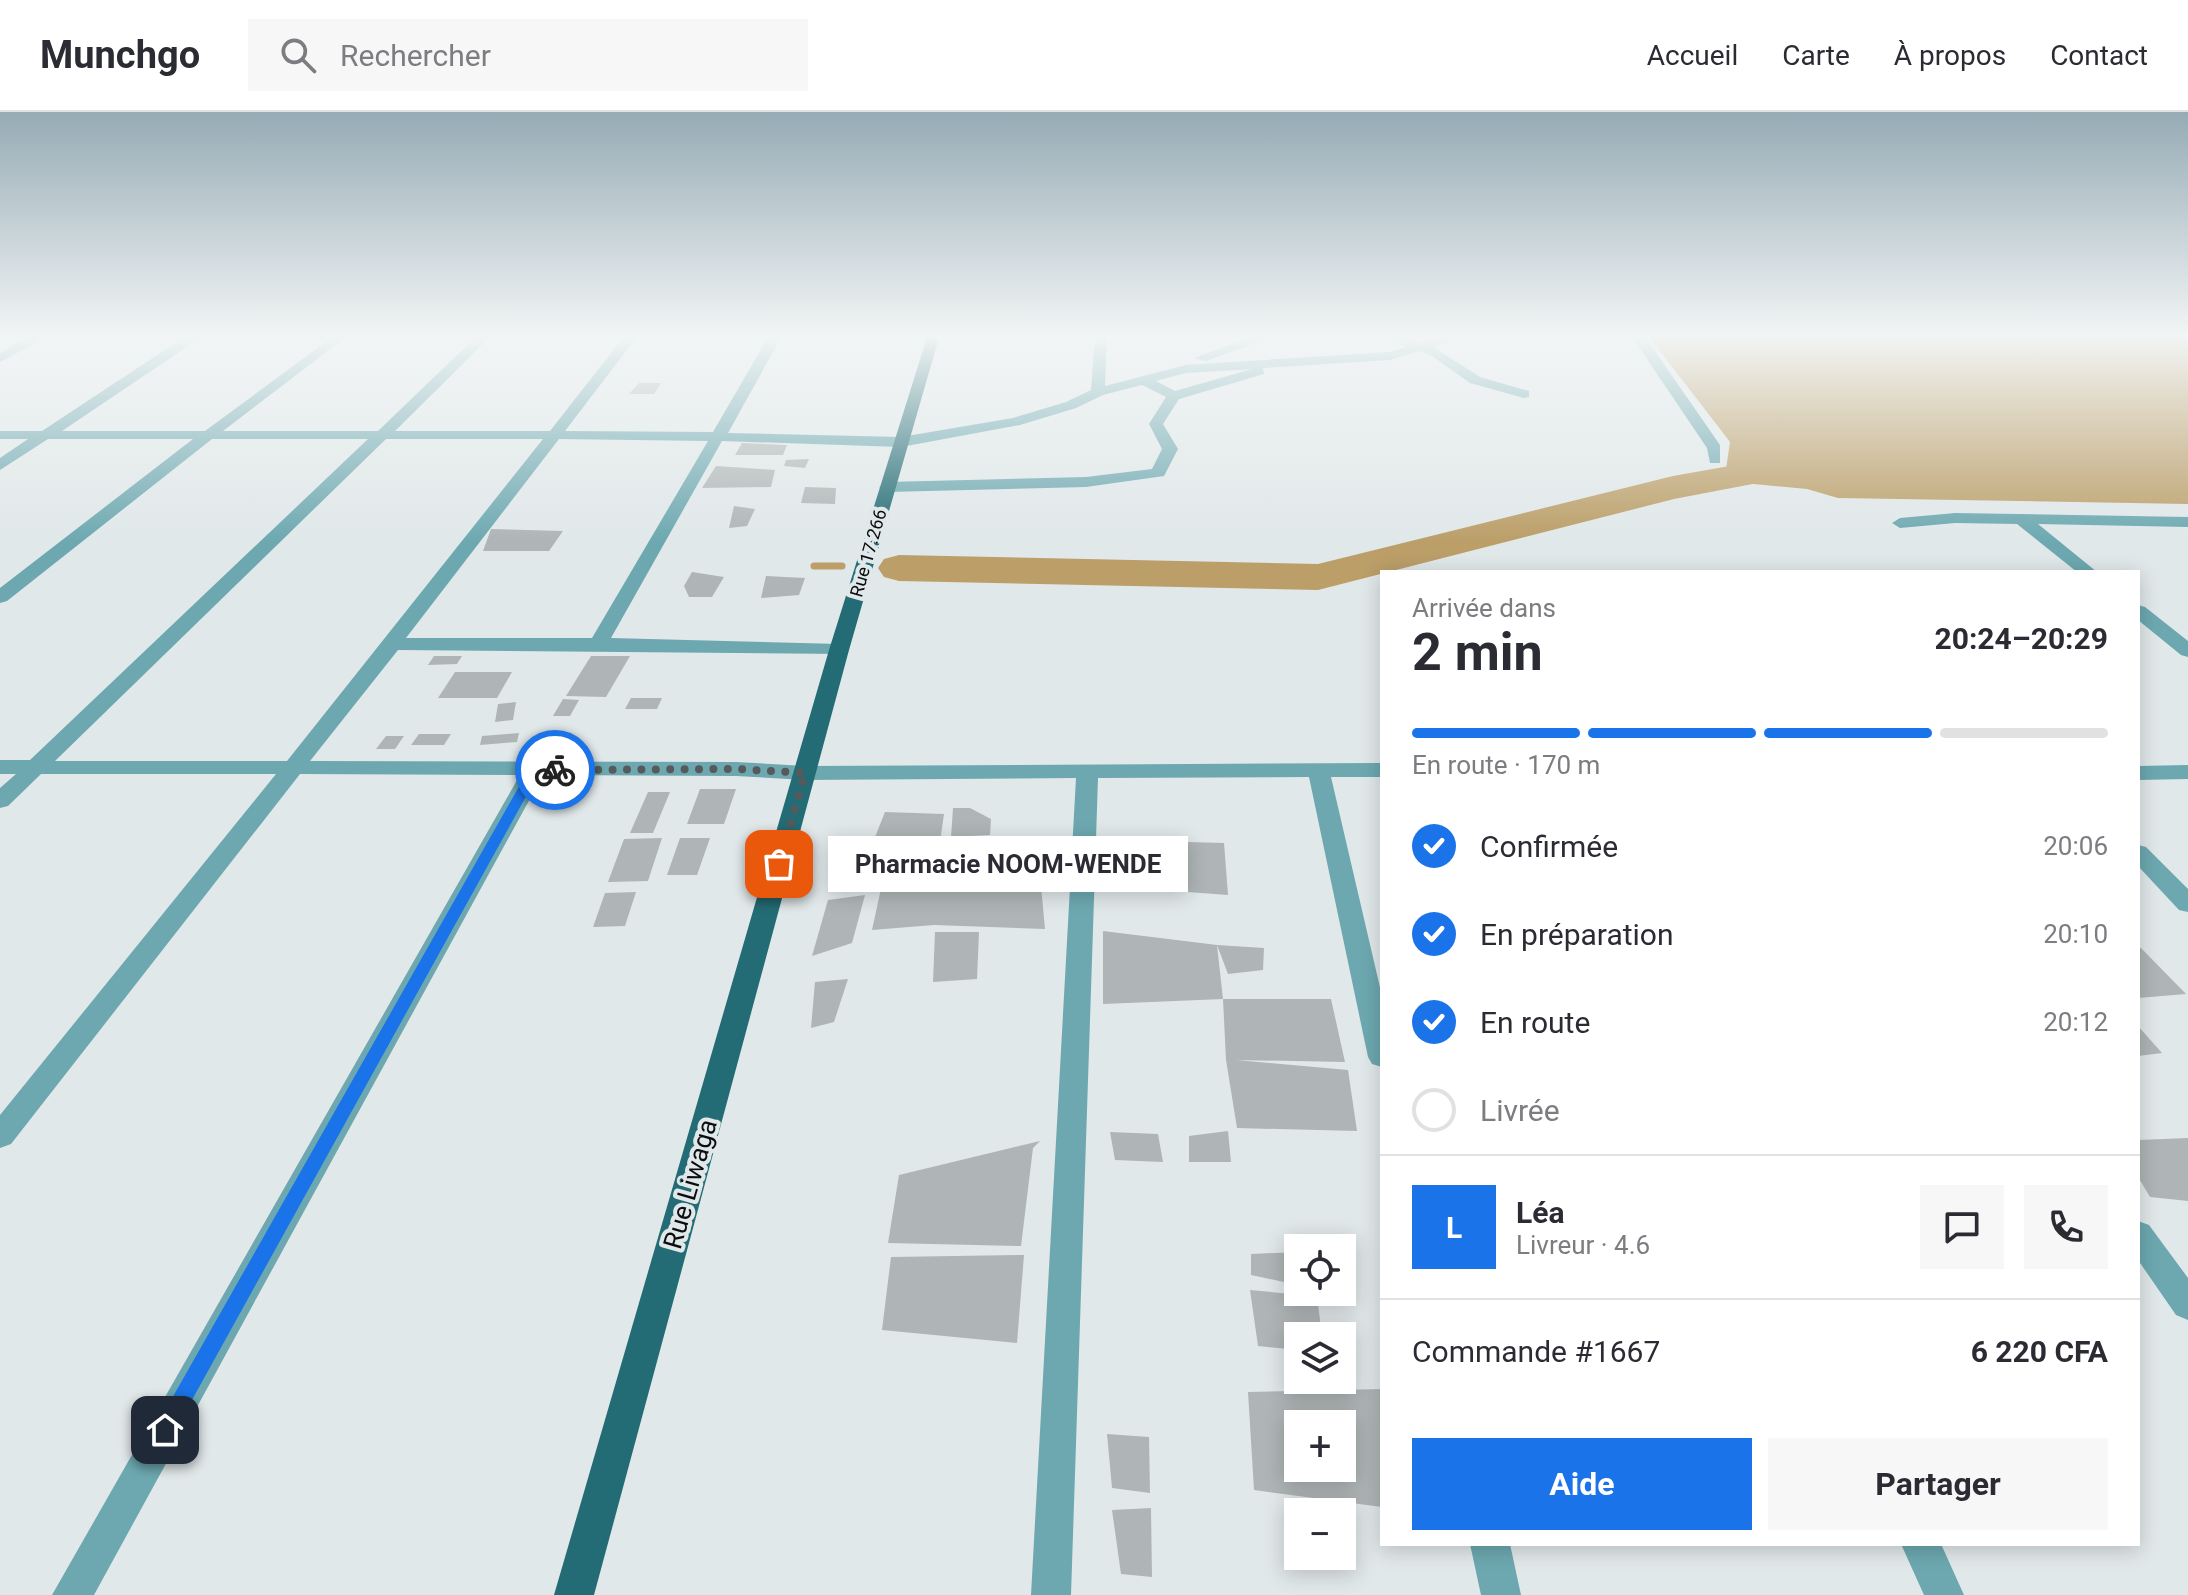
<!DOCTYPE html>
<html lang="fr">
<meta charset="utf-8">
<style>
:root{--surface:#fff;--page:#f7f7f7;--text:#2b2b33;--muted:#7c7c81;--line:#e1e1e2;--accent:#1a73e8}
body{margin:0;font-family:Roboto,sans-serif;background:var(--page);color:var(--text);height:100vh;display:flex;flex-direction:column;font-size:30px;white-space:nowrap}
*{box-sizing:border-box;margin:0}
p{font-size:26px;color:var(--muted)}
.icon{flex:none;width:44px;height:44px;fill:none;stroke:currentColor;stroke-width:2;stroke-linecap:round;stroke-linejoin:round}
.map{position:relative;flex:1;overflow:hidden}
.panel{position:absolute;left:1380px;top:458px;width:760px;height:976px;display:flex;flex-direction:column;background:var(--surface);border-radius:0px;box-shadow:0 4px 20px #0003}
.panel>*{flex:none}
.tools{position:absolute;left:1284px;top:1122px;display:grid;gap:16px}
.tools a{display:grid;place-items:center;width:72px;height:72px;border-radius:0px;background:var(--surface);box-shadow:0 4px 20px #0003;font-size:40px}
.pin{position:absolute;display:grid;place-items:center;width:68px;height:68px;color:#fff;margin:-34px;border-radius:16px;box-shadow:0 4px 12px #0006}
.courier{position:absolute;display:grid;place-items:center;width:80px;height:80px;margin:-40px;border:6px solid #1a73e8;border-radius:50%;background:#fff;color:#222;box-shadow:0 2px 10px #0007}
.bubble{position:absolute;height:56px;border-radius:0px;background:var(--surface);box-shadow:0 4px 20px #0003;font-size:26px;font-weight:700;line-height:56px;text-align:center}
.overview em{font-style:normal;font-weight:700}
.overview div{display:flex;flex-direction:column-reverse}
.overview{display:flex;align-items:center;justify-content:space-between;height:136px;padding:0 32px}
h1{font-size:52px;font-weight:700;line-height:60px}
.bar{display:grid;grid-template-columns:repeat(4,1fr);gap:12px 8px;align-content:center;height:96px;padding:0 32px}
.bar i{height:10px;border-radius:6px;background:var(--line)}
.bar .on{background:var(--accent)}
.bar p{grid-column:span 4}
.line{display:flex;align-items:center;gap:20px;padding:0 32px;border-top:2px solid var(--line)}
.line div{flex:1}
.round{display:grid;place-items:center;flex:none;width:84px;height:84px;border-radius:0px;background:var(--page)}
ol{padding:0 32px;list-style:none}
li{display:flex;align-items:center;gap:24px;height:88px}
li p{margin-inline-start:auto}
li .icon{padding:8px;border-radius:50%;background:var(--accent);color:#fff;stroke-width:4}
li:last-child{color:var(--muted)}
li i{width:44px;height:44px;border:4px solid var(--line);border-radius:50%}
.cta{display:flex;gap:16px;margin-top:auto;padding:16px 32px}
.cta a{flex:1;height:92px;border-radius:0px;background:var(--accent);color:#fff;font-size:32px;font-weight:700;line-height:92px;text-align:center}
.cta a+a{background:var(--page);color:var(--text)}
header{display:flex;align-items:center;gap:48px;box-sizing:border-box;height:112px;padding:0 40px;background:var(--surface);border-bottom:2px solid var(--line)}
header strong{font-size:38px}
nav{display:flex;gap:44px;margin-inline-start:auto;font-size:28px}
.search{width:560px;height:72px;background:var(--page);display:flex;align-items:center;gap:20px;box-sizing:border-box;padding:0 28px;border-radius:0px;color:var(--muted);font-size:30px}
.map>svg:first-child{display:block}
.water{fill:#bb9e68}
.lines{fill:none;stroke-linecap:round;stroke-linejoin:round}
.stream{stroke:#bb9e68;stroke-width:7}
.river{fill:#bb9e68;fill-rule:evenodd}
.building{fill:#afb5b6;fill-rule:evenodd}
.minor{fill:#6da8b0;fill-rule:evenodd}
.major{fill:#246c75;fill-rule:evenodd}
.route{fill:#1a73e8}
.done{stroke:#565a5b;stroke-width:8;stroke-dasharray:0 14.4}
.labels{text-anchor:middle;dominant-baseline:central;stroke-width:8;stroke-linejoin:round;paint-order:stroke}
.far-street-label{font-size:18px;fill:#0b0d0e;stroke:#e1e8e9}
.near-street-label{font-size:26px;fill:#0b0d0e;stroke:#e1e8e9}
</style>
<header>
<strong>Munchgo</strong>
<div class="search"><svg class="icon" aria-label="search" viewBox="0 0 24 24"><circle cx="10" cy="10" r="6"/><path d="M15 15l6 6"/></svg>Rechercher</div>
<nav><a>Accueil</a><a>Carte</a><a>À propos</a><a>Contact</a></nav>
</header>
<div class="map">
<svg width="2188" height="1483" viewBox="0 0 2188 1483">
<rect width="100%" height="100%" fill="#e1e8e9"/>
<!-- water -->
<path class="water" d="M1654,222L2188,223V392L1838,386L1807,377L1732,370L1717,361L1726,357L1730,330L1650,226Z"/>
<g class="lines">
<!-- stream -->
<path class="stream" d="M814,454H842"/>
<!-- river -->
<path class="river" d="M1803,341L1816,344L1822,352L1816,360L1674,387L1318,478L899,469L884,465L878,456L884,447L899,443L1318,452L1673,364Z"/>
</g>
<!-- building -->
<path class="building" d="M639,271H661L654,282H629Z
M742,331L787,333L783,343H735Z
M809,347L805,356L784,354L786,348Z
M716,354L775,358L771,375L702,376Z
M805,375L836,376L835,392L801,391Z
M734,394L755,397L747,414L729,416Z
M491,417L563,419L549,439H483Z
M692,460L724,465L712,485H689L684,474Z
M766,464L805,466L799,483L761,486Z
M434,544H462L457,552L428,553Z
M591,544H630L606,585L566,584Z
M455,560H512L497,586H438Z
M631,586H662L657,597H625Z
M563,587L579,588L570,604H553Z
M516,590L513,608L495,610L498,592Z
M519,621L517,630L480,633L482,624Z
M419,622H451L444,633H411Z
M386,624H404L395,637H376Z
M700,677H736L724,712H687Z
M648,680H670L653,721H630Z
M953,696H970L991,707L990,723L951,725Z
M885,700L944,702L940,730L875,725Z
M662,726L648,769L608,770L624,727Z
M680,726H710L697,763H667Z
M1112,728L1224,731L1228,783L1120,775Z
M940,771L1041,774L1045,817L934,813L872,818L882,772Z
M636,780L625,814L593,815L605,781Z
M865,783L852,831L812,844L828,788Z
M1103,819L1217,833L1223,887L1103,892Z
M935,820H979L977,867L933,870Z
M1217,833L1264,836L1263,858L1228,862Z
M2138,836H2141L2186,882L2138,886Z
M848,867L834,910L811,916L815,870Z
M1223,887H1331L1345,950L1236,948L1348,958L1357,1019L1237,1016L1226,948Z
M2138,914L2162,941L2138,944Z
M1228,1019L1231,1050H1189V1024Z
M1110,1020L1158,1022L1163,1050L1115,1048Z
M2188,1026V1089L2150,1085L2138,1065V1028Z
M1040,1029L1033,1036L1021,1134L888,1131L899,1063Z
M1298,1140V1173L1251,1163V1142Z
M1024,1143L1017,1231L882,1218L891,1145Z
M1250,1178L1323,1185L1318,1192L1322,1224H1298V1238L1258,1234Z
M1382,1277V1395L1254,1378L1248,1280ZM1298,1312H1342V1356H1298Z
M1107,1322L1149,1325L1150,1381L1112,1376Z
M1151,1396L1152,1465L1121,1462L1112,1398Z"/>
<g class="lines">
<!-- minor -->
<path class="minor" d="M0,222H350L223,319H378L479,222H493L395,319H550L626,222H639L565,319L713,320L770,222H783L728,321L901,325L1013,306L1066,290L1091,278L1095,222H1107L1105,274L1186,253L1389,240L1406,235L1375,222H1395L1420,231L1448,222H1469L1433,235L1480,265L1529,279V285L1524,286L1470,271L1432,244L1419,239L1390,248L1263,256L1264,262L1179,287L1163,312L1178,337L1164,364L1086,375L887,380L879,375L887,370L1086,365L1152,357L1162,337L1149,312L1166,285L1142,273L1103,283L1076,296L1020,313L901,335L722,329L611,526L839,532L849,538L846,542L398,538L310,649L736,650L805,654L1382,651V665H1331L1382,884V955L1372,952L1368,945L1309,665L1098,666L1071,1483H1031L1076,666L805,668L736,664L543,663L94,1483H52L520,663L300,662L11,1032L0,1036V1003L276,662H41L8,694L0,696V676L16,662H0V648H30L368,327H212L7,489L0,491V476L193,327H48L0,358V346L28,327H0V319H42L180,228L43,227L0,250V241L24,227H0ZM197,228L327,229L205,319H62ZM1252,257L1175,279L1156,269L1186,261ZM386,327H543L287,649H55ZM559,327L708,329L592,526H406Z
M1260,222H1280L1206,249L1194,246Z
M1630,222H1643L1720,333V351H1710L1707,336Z
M1955,401L2188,405V415L2038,412L2097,460H2077L2017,412L1955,411L1900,416L1892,411L1900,406Z
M2138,493L2145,495L2188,529V545L2181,543L2138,508Z
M2188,653V667L2138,668V654Z
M2138,733L2146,735L2188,777V800L2179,798L2138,754Z
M2138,1109L2149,1113L2188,1166V1208L2176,1203L2138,1148Z
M1470,1432H1510L1521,1483H1481Z
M1901,1432H1941L1964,1483H1924Z"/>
<!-- major -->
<path class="major" d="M928,222H940L849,538L594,1483H554L829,538Z"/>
</g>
<!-- sky -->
<linearGradient id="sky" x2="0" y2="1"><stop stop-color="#96abb5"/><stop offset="0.52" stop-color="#f2f5f5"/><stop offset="1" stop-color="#f2f5f5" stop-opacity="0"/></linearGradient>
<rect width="2188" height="430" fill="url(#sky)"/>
<!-- route -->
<path class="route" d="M555,654L561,658L560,660L539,661L172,1324L165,1327L158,1324L155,1318L158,1311L529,657L535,654Z"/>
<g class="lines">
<!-- done -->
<path class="done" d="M555,658L736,657L805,661L779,752"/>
</g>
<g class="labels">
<!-- far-street labels -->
<g class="far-street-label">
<text transform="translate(868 441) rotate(-74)">Rue 17.266</text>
</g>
<!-- near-street labels -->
<g class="near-street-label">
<text transform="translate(690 1072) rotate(-74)">Rue Liwaga</text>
</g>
</g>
</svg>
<div class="tools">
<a><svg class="icon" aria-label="locate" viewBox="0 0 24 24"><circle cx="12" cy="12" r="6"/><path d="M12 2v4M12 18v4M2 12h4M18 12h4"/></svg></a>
<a><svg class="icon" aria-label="layers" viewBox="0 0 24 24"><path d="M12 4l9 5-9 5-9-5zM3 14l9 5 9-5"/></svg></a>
<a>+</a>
<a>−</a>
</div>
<div class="pin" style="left:779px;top:752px;background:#ea580c"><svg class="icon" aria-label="bag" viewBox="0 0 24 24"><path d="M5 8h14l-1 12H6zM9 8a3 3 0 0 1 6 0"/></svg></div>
<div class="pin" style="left:165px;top:1318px;background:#1f2937"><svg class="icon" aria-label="home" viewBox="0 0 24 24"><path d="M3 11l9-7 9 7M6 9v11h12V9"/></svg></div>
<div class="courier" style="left:555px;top:658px"><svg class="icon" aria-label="bike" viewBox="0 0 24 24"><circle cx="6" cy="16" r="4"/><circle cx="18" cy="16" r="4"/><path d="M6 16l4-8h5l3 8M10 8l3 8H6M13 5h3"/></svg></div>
<div class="bubble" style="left:828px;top:724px;width:360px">Pharmacie NOOM-WENDE</div>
<section class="panel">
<div class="overview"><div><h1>2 min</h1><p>Arrivée dans</p></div><em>20:24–20:29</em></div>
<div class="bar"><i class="on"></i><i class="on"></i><i class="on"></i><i></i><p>En route · 170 m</p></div>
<ol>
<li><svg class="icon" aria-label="check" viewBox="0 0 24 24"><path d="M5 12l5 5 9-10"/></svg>Confirmée<p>20:06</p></li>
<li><svg class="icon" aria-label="check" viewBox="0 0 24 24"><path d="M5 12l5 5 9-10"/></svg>En préparation<p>20:10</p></li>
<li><svg class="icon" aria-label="check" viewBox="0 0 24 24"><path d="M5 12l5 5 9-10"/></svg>En route<p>20:12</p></li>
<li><i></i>Livrée</li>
</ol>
<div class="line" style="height:144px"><b class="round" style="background:var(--accent);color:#fff">L</b><div><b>Léa</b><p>Livreur · 4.6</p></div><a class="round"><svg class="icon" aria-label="chat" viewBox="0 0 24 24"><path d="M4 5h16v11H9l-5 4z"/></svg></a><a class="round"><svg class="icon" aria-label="phone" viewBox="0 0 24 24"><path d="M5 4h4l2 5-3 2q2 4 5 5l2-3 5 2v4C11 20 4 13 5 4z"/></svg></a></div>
<div class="line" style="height:104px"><div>Commande #1667</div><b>6 220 CFA</b></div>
<div class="cta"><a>Aide</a><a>Partager</a></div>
</section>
</div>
